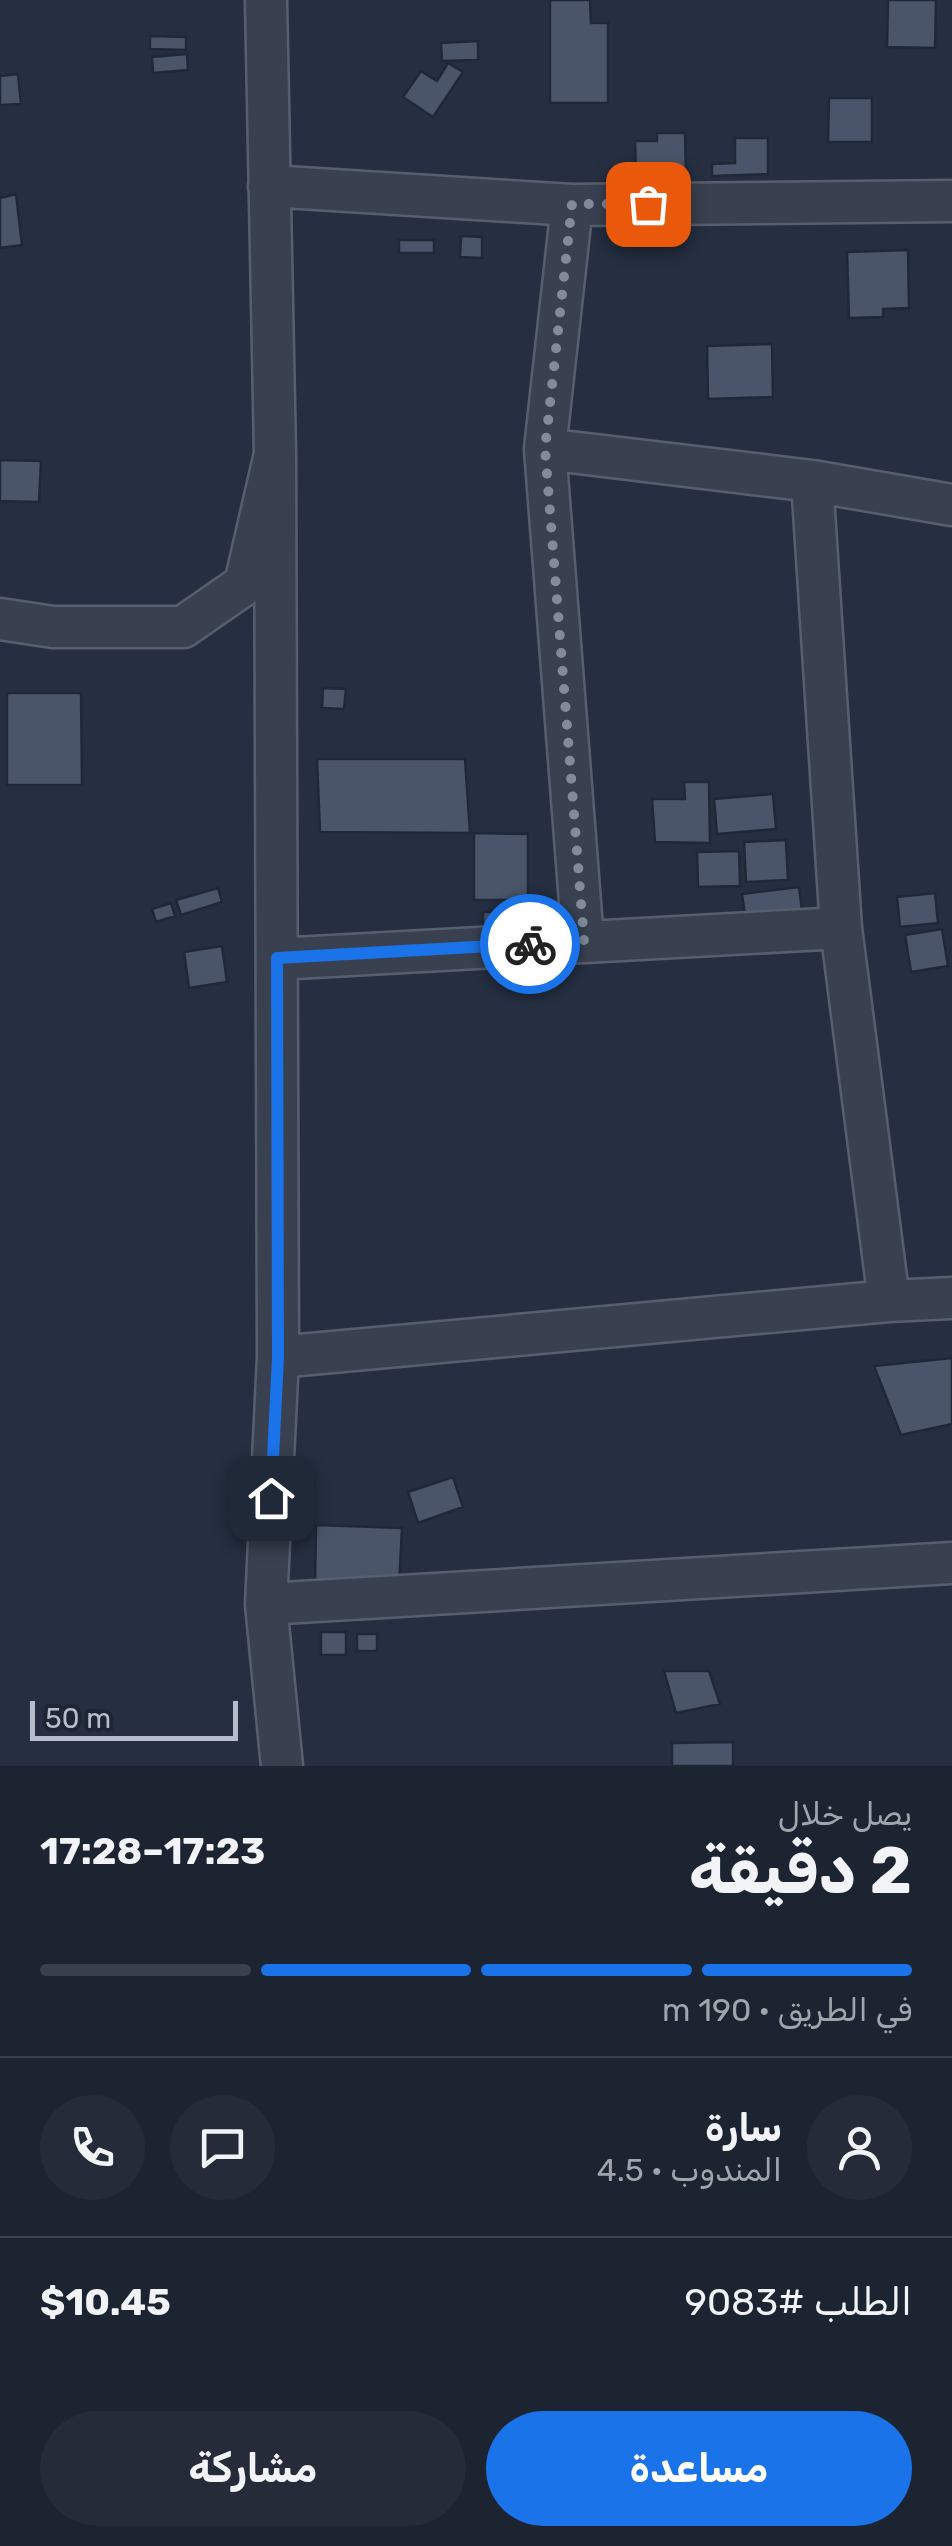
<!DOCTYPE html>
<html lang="ar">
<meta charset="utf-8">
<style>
:root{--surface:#1c2331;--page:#252b39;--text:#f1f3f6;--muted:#a0a4ab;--line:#3a404d;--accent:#1a73e8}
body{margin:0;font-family:Rubik,"Noto Sans Arabic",sans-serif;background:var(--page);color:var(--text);direction:rtl;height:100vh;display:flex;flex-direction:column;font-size:38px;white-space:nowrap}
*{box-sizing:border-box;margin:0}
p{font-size:32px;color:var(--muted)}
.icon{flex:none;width:55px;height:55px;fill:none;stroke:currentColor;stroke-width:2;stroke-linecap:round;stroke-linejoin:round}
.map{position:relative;height:1766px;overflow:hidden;direction:ltr}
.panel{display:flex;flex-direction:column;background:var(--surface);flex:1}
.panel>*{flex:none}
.scale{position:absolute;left:30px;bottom:25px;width:208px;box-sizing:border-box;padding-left:10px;border:5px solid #b6bccb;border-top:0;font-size:28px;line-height:35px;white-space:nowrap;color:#b6bccb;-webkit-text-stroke:8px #1e2636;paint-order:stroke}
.pin{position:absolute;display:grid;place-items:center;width:85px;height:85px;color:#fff;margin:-42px;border-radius:20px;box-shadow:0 5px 15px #0006}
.courier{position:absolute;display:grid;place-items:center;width:100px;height:100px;margin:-50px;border:8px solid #1a73e8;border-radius:50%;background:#fff;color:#222;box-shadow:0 2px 12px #0007}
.head em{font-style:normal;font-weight:700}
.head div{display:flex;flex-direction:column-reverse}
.head{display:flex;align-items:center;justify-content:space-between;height:170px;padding:0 40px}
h1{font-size:65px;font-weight:700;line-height:75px}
.bar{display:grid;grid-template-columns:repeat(4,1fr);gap:15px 10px;align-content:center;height:120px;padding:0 40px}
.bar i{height:12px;border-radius:8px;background:var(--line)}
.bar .selected{background:var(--accent)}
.bar p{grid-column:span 4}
.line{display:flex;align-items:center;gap:25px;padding:0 40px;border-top:2px solid var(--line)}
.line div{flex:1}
.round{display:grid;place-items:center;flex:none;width:105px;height:105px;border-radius:52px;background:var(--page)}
.primary-button{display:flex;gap:20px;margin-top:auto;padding:20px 40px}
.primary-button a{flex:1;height:115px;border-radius:60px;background:var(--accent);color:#fff;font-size:40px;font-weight:700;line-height:115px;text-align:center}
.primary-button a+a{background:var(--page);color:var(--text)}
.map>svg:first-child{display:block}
.building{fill:#4b556a;stroke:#202838;stroke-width:2.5}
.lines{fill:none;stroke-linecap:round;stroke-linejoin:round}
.minor-casing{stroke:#575f6e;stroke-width:45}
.minor{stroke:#394151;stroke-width:40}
.done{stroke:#838b9b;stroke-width:10;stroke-dasharray:0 18}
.route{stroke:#1a73e8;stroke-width:12}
</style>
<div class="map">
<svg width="952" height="1766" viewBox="0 0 952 1766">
<rect width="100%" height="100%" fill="#252f41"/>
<!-- building -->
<path class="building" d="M550,0H590L591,23H608V103H550Z
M888,0H936L935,48L887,47Z
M150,36L186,37V50L150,49Z
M478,41V60L442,61L441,43Z
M187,54L188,70L153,73L152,57Z
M448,63L463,72L433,117L403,97L421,71L437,81Z
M18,74L21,104L0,105V76Z
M829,98H872V142H828Z
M657,133H685L686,177H636L635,141H657Z
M735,138H768V174L712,176V164L735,163Z
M16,194L22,245L0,248V198Z
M461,236L482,237V258L460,257Z
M399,240H434V253H399Z
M908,250L909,308L883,309V317L849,318L847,252Z
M772,344L773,397L708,399L707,346Z
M0,460L41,461L39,502L0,501Z
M323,688L346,689L344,709L322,708Z
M7,693H81L82,785H7Z
M317,759H465L470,833L320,832Z
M684,782H709L710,843L655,842L652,799H685Z
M773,794L776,829L717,834L714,799Z
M474,833L528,834V900H474Z
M786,840L788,880L746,882L744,842Z
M739,851L740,886L698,887L697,852Z
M799,887L804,926L749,942L742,894Z
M218,888L222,902L181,915L176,900Z
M935,893L938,923L900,927L897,897Z
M171,903L175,916L156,922L152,909Z
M538,911V942L483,943V912Z
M942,929L948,966L911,972L905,935Z
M222,946L227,982L189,988L184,952Z
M952,1358V1424L901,1435L874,1366Z
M453,1477L463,1507L418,1523L408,1492Z
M316,1525L402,1528L399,1586L315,1583Z
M321,1632H346V1655H321Z
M357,1634H377V1651H357Z
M664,1671H709L720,1704L676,1713Z
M733,1742V1766H672V1743Z"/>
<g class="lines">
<!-- minor casing -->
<g class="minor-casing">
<path id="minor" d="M269,186L572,205L952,201
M572,205L545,449L583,941
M545,449L812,481L952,505
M275,454L278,1357L266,1604L282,1766
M0,619L53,627H183L245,584L275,454L266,0
M841,928L889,1301L952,1298
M277,959L841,928L812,481
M278,1357L889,1301
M266,1604L952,1563"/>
</g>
<!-- minor -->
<use href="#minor" class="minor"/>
</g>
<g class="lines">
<!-- done -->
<path class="done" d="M530,944L584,940L545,449L572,204H648"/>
<!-- route -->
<path class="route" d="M271,1498L278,1357L277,958L530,944"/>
</g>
</svg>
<div class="scale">50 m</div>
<div class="pin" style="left:648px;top:204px;background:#ea580c"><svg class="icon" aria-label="bag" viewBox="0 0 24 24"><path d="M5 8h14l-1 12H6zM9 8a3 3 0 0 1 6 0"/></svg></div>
<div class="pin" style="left:271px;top:1498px;background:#1f2937"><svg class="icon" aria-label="home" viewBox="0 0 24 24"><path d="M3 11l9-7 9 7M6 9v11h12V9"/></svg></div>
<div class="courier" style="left:530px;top:944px"><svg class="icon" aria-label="bike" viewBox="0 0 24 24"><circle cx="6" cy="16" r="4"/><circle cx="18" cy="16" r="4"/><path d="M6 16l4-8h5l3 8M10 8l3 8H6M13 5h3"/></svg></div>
</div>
<section class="panel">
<div class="head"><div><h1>2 دقيقة</h1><p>يصل خلال</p></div><em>17:23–17:28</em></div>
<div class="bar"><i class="selected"></i><i class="selected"></i><i class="selected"></i><i></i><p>في الطريق · 190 m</p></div>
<div class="line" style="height:180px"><a class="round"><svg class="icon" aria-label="person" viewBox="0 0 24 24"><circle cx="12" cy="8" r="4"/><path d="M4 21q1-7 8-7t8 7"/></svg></a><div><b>سارة</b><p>المندوب · 4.5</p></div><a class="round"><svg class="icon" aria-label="chat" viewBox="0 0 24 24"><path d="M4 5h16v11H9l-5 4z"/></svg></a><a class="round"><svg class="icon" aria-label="phone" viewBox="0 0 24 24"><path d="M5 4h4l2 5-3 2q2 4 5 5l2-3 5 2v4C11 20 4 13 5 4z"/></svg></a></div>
<div class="line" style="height:130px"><div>الطلب #9083</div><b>$10.45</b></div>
<div class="primary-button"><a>مساعدة</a><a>مشاركة</a></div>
</section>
